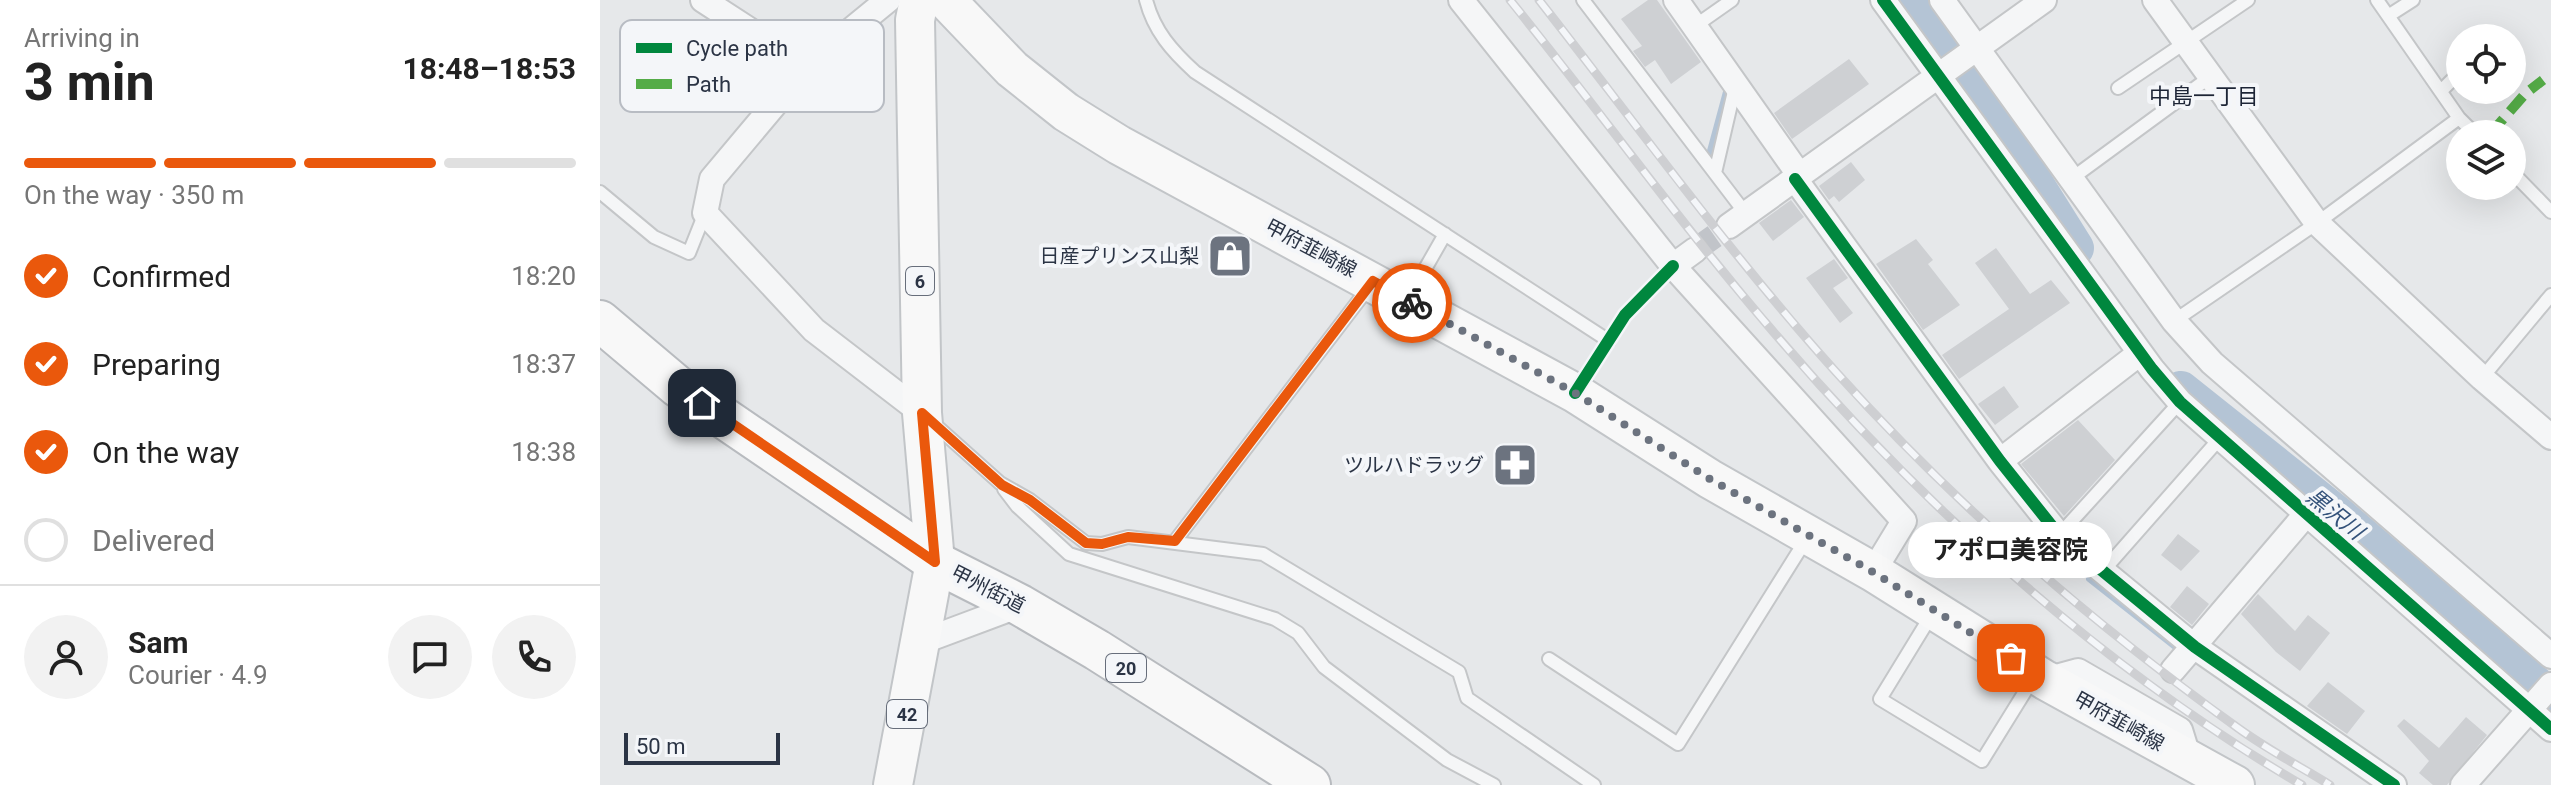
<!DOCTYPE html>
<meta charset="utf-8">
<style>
:root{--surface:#fff;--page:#f2f2f2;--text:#222;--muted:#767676;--line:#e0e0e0;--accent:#ea580c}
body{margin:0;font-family:Roboto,"Noto Sans JP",sans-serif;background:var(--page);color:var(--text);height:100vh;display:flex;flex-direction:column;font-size:30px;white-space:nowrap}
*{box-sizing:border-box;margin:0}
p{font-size:26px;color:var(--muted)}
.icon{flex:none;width:44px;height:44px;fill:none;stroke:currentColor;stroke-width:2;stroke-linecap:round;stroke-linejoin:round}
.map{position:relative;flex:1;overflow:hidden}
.drawer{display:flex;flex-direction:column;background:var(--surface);width:600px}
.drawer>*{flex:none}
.fabs{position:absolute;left:1846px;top:24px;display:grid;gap:16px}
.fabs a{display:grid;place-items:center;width:80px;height:80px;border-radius:50%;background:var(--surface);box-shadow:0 8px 32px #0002;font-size:40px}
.scale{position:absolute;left:24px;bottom:20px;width:156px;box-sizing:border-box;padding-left:8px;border:4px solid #2b3445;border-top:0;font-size:22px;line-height:28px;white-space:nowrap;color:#2b3445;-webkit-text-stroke:6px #f4f6f9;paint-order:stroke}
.pin{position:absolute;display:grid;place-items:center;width:68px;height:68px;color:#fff;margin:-34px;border-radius:16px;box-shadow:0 4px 12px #0006}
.courier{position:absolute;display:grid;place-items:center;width:80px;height:80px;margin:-40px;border:6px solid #ea580c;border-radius:50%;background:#fff;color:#222;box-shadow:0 2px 10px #0007}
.bubble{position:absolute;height:56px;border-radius:28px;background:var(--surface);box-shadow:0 8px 32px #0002;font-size:26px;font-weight:700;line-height:56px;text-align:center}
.summary em{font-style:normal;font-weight:700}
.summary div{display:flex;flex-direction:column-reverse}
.summary{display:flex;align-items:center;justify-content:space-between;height:136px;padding:0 24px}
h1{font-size:52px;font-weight:700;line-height:60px}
.bar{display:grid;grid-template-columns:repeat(4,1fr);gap:12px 8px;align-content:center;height:96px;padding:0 24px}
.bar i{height:10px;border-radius:6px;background:var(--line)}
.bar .selected{background:var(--accent)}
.bar p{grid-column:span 4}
.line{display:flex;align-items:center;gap:20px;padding:0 24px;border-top:2px solid var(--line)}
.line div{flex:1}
.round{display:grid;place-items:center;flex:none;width:84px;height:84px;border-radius:42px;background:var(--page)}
ol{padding:0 24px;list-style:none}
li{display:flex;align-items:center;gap:24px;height:88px}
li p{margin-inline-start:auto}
li .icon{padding:8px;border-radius:50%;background:var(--accent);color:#fff;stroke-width:4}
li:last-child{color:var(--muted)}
li i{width:44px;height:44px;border:4px solid var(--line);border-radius:50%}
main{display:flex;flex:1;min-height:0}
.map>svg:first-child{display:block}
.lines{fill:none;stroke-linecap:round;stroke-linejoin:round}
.stream{stroke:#b4c4d5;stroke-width:6}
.river{stroke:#b4c4d5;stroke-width:38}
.building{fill:#ced0d3}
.minor-tunnel{stroke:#c1c4c9;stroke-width:24;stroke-dasharray:24 12;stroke-linecap:butt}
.service-casing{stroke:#c4c6c8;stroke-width:16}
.minor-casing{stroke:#c4c6c8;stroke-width:28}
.primary-casing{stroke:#c2c5c8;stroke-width:42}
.trunk-casing{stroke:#b8bbbf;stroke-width:44}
.service{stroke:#f5f6f7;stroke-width:12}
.minor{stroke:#f5f6f7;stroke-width:24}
.primary{stroke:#f8f8f8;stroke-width:38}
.trunk{stroke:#f8f8f8;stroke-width:40}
.rail-casing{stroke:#cecfd2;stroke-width:9}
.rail{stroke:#f4f6f9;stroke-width:6;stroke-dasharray:18;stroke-linecap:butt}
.quiet{stroke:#54ac47;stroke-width:10;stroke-dasharray:20 10;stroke-linecap:butt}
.cycleway-casing{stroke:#f4f6f9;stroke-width:17}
.cycleway{stroke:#00873e;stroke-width:12}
.done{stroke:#6c737f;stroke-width:8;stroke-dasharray:0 14.4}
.route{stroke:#ea580c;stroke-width:10}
.labels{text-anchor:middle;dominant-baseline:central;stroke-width:8;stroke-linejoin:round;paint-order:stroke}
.shield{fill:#f4f6f9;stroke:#676e7b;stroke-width:2}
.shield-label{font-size:18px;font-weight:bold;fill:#2b3445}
.street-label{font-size:20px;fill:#2b3445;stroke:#f4f6f9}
.poi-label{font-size:20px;fill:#2b3445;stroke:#f4f6f9;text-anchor:end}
.neighbourhood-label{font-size:22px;fill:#1d2536;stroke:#f4f6f9}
.water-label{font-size:22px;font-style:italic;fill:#34527a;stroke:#f4f6f9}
.key{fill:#f4f6f9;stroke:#b8bcc3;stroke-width:2}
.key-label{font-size:22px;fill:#2b3445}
</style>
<main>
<section class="drawer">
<div class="summary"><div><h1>3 min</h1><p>Arriving in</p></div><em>18:48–18:53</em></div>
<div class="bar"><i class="selected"></i><i class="selected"></i><i class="selected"></i><i></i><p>On the way · 350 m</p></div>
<ol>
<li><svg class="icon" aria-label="check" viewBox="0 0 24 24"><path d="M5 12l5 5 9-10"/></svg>Confirmed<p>18:20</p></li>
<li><svg class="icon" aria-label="check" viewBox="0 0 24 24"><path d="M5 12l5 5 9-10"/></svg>Preparing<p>18:37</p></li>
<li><svg class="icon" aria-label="check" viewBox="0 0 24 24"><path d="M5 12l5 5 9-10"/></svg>On the way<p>18:38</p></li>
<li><i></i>Delivered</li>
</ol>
<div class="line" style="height:144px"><a class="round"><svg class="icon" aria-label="person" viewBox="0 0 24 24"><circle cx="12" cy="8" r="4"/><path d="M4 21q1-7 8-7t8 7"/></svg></a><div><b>Sam</b><p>Courier · 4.9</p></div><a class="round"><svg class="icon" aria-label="chat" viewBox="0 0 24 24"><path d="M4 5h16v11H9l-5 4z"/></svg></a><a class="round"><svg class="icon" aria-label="phone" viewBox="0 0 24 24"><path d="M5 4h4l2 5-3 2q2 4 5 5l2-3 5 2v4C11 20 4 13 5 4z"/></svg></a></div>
</section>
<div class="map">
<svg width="1951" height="785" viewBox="0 0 1951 785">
<rect width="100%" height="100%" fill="#e6e8ea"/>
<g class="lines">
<!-- stream -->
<path class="stream" d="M1107,162L1127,88
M1489,579L1580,651"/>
<!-- river -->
<path class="river" d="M1319,0L1390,101L1423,165L1475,248
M1581,390L1734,512L1951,698"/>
</g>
<!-- building -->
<path class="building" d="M1048,0H1057L1101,62L1071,84L1055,60L1045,67L1033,51L1042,46L1021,19Z
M1249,59L1269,84L1192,139L1174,113Z
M1251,162L1265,180L1239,202L1234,196L1229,200L1219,186Z
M1191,200L1204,217L1173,241L1159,223Z
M1316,239L1333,260L1328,264L1360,305L1323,330L1276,264Z
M1396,248L1430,294L1451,280L1470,303L1359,379L1342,355L1409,309L1375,263Z
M1234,259L1248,278L1233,288L1253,313L1240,323L1206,278Z
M1404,386L1419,407L1395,425L1378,404Z
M1478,420L1515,460L1464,516L1421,464Z
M1578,534L1600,551L1581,571L1561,555Z
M1587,586L1609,604L1592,625L1570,607Z
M1658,594L1695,631L1708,615L1730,633L1700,671L1676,652L1641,614Z
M1728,682L1765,711L1747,734L1707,706Z
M1866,717L1887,735L1847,785H1833L1819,773L1829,761L1797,726L1804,719L1839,748Z"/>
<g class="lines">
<!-- minor-tunnel -->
<path class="minor-tunnel" d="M1095,250L1129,226"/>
<!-- service casing -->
<g class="service-casing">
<path id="service" d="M546,0C554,31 572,51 595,72L1009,341
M983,0L1146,214
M1788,16L1813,0
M1095,26L1132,0
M1518,88L1648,0
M1841,91L1860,72
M1859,118L1875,134
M1912,172L1951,212
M1115,173L1135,87
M1471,179L1610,77
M0,192L54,237L89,253L105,213
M809,297L845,234
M1574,321L1717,223L1859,118L1777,0
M1882,378L1951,295
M977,390L1025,315L1073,266
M333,423L400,483L430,500L486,543L502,544L528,537L663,554L859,672L867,698L994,785
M404,489L417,506L469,554L675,619L698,633L724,667L847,760L894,785
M1459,535L1580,402
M575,541L769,287
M1503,571L1621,437
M1332,614L1280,699L1382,761L1434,677
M949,659L1078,744L1207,538"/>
</g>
<!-- minor casing -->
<g class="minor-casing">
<path id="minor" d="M103,0L206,67
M288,0L206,67L112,179L105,213L214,330L322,413
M861,0L1073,266L1304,521L1273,572
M1076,0L1200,176
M1283,0L1552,369L1580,402L1951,729
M1342,0L1574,321L1612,363L1951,656
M1555,0L1717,223L1882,378L1951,437
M1195,179L1400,461L1459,535L1595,647L1794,785
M1129,226L1444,0
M1073,266L1095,250
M1400,461L1540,353
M321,642L420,605
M1573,670L1708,512
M1445,680L1478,671L1580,730L1589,759
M1863,785L1951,685"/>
</g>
<!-- primary casing -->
<g class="primary-casing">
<path id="primary" d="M346,0L412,69L466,112L519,145L975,393L1110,479L1273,572L1445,680L1635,785
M293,785L335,562L322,413L315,20L319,0"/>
</g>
<!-- trunk casing -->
<g class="trunk-casing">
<path id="trunk" d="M0,321L77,386L335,562L420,605L497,650L710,785"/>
</g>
<!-- service -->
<use href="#service" class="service"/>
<!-- minor -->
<use href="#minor" class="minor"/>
<!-- primary -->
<use href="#primary" class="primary"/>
<!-- trunk -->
<use href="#trunk" class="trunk"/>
<!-- rail casing -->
<g class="rail-casing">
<path id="rail" d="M910,0C996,106 1076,218 1165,322C1317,502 1499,666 1702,785
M939,0C1037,125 1130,254 1236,372C1355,505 1493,624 1638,728C1667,749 1699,766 1730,785"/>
</g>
<!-- rail -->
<use href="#rail" class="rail"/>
<!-- quiet -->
<path class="quiet" d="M1890,134L1925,94L1943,80"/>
<!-- cycleway casing -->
<g class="cycleway-casing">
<path id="cycleway" d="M1283,0L1552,369L1580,402L1951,729
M1195,179L1400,461L1459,535L1595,647L1794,785
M975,393L1025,315L1073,266"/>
</g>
<!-- cycleway -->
<use href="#cycleway" class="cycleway"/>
</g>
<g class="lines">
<!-- done -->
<path class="done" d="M812,303L975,393L1110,479L1273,572L1411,658"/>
<!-- route -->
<path class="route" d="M102,403L335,562L322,413L402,485L430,500L486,543L502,544L528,537L575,541L773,281L812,303"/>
</g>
<!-- icons -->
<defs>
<g id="shop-square" transform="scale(2.3)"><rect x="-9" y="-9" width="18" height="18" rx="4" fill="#6c737f" stroke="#f4f6f9"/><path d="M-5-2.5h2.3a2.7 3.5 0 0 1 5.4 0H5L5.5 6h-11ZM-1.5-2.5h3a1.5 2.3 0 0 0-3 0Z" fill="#fff"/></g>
<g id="pharmacy-square" transform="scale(2.3)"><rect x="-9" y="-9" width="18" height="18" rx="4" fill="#6c737f" stroke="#f4f6f9"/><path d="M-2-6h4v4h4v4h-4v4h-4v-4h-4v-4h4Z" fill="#fff"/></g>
</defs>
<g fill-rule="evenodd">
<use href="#shop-square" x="630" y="256"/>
<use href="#pharmacy-square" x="915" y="465"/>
</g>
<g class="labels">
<!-- shield labels -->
<g class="shield">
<rect x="306" y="267" width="28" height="28" rx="6"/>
<rect x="506" y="654" width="40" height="28" rx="6"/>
<rect x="287" y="700" width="40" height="28" rx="6"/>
</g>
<g class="shield-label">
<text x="320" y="281">6</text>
<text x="526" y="668">20</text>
<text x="307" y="714">42</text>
</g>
<!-- street labels -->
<g class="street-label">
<text transform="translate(711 248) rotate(28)">甲府韮崎線</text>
<text transform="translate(388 589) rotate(27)">甲州街道</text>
<text transform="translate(1519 721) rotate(29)">甲府韮崎線</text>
</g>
<!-- poi labels -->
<g class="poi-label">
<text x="599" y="256">日産プリンス山梨</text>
<text x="884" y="465">ツルハドラッグ</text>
</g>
<!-- neighbourhood labels -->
<g class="neighbourhood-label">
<text x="1604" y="96">中島一丁目</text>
</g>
<!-- water labels -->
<g class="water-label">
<text transform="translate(1735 514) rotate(39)">黒沢川</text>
</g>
</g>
<!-- legend -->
<rect x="20" y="20" width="264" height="92" rx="12" class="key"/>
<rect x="36" y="43" width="36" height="10" fill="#00873e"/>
<rect x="36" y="79" width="36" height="10" fill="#54ac47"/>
<g class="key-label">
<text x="86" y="56">Cycle path</text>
<text x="86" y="92">Path</text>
</g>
</svg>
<div class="fabs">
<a><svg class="icon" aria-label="locate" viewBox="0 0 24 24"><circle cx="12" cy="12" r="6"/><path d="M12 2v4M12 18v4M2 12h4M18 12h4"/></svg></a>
<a><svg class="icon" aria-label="layers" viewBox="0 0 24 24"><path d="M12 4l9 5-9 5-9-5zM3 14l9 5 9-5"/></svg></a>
</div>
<div class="scale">50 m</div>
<div class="pin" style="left:1411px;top:658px;background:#ea580c"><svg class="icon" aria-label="bag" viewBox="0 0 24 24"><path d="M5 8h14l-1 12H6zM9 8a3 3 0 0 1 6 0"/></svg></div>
<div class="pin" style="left:102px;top:403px;background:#1f2937"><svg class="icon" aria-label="home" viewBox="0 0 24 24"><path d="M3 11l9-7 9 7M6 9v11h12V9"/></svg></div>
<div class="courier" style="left:812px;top:303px"><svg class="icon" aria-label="bike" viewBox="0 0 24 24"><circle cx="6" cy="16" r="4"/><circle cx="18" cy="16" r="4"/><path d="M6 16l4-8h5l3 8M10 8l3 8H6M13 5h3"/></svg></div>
<div class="bubble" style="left:1308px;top:522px;width:204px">アポロ美容院</div>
</div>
</main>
